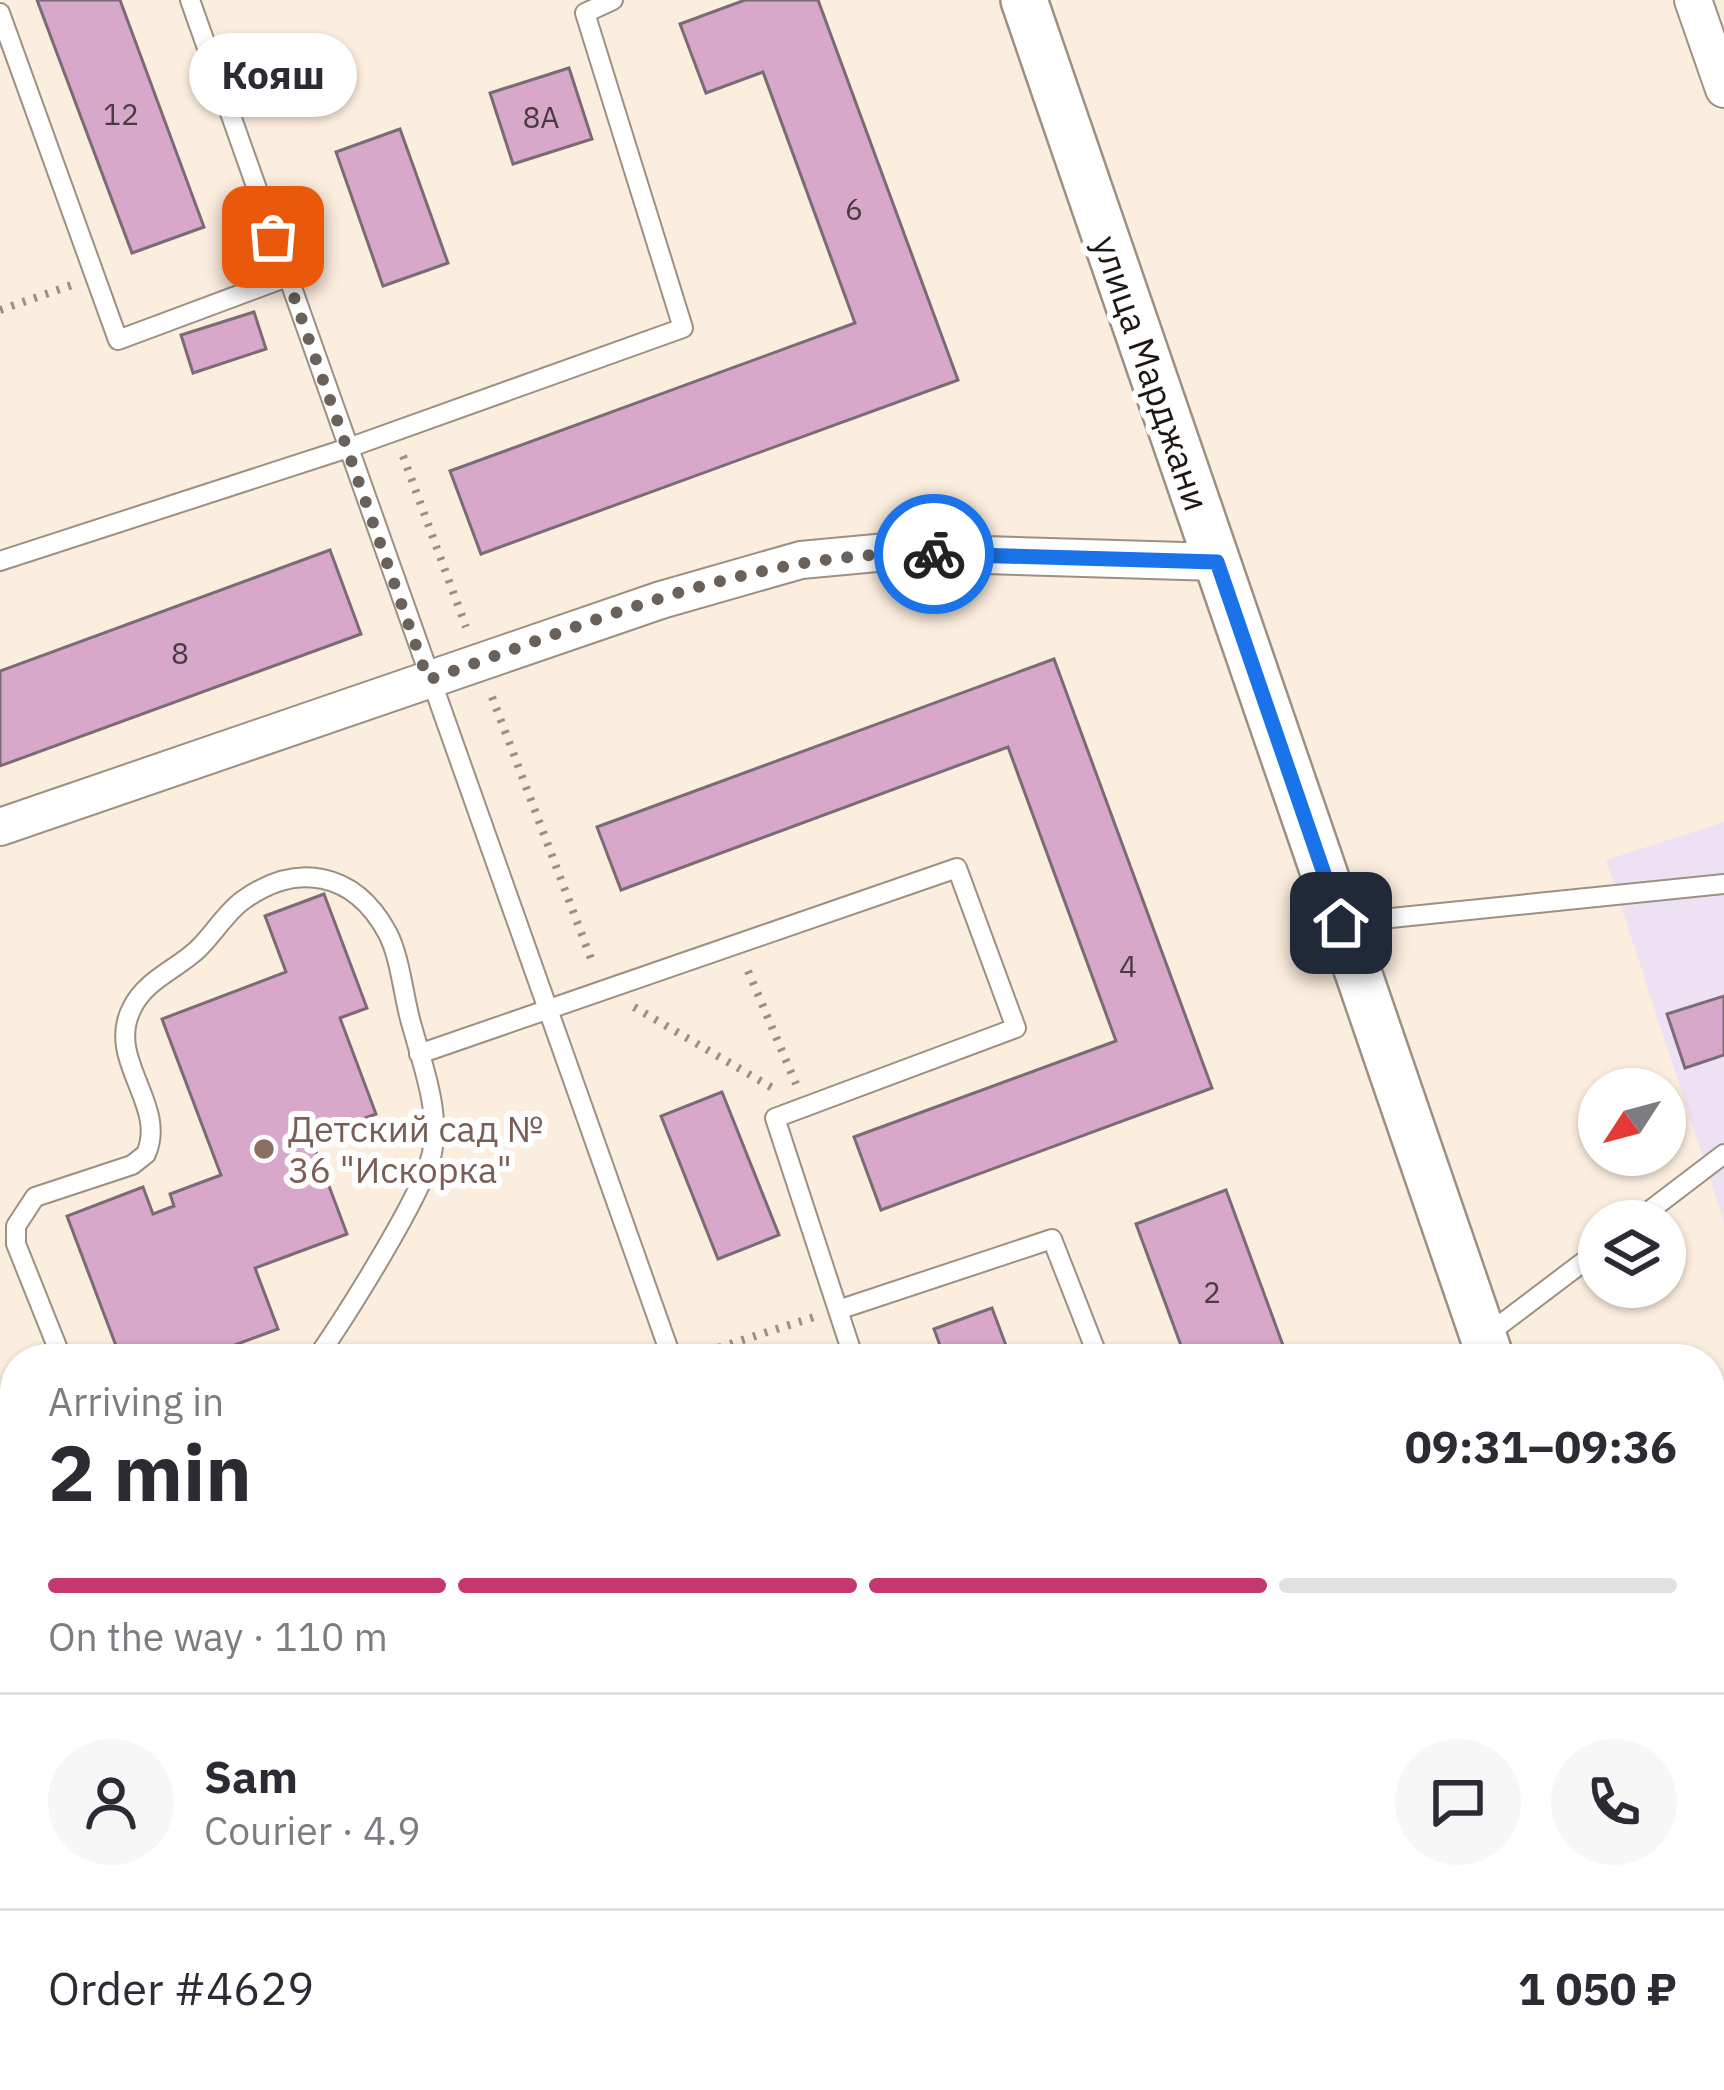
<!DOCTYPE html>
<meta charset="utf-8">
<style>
:root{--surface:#fff;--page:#f7f7f7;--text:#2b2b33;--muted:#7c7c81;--line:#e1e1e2;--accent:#c3386f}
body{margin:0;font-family:"IBM Plex Sans",sans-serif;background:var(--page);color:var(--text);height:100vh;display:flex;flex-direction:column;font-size:45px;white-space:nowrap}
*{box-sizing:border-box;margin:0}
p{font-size:39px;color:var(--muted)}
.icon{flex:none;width:66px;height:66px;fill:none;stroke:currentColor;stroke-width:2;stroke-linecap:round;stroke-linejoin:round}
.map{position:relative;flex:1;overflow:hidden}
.drawer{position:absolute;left:0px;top:1344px;width:1725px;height:747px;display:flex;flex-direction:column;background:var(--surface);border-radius:48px 48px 0 0;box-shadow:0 3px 9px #0004}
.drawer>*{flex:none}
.needle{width:78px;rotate:234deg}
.controls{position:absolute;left:1578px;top:1068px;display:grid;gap:24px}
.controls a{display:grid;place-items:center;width:108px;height:108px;border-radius:50%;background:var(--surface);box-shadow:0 3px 9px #0004;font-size:60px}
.pin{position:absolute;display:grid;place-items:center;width:102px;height:102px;color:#fff;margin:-51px;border-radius:24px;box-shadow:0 6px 18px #0006}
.courier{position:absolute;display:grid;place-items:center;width:120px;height:120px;margin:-60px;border:9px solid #1a73e8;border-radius:50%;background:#fff;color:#222;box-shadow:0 3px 15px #0007}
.bubble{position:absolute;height:84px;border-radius:42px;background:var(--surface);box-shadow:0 3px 9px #0004;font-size:39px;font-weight:700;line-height:84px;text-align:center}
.head em{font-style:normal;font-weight:700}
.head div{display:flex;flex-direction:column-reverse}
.head{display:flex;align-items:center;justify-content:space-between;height:204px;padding:0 48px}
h1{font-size:78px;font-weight:700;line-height:90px}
.bar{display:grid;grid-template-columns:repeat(4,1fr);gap:18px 12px;align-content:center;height:144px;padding:0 48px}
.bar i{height:15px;border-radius:9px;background:var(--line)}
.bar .active{background:var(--accent)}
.bar p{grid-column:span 4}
.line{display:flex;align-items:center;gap:30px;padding:0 48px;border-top:3px solid var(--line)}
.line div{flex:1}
.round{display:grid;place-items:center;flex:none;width:126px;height:126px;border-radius:63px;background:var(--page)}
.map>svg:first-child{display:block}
.commercial{fill:#efe1f4}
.building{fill:#d7a8ca;stroke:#7a6b75;stroke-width:3}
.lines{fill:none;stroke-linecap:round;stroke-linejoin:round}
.service-casing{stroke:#9c9082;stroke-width:22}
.minor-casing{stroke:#9c9082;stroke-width:40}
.tertiary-casing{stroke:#9c9082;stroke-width:50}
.path{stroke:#9a9085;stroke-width:8;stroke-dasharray:3 9;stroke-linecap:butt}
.service{stroke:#fff;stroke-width:18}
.minor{stroke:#fff;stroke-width:36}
.tertiary{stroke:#fff;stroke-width:45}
.done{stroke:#6a625a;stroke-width:12;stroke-dasharray:0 21.6}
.route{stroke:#1a73e8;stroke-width:15}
.education-dot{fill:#8d6e63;stroke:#fefefe;stroke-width:4.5}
.labels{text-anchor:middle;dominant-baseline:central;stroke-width:12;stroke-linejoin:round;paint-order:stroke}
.number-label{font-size:30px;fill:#4b3b40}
.street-label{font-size:36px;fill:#1c1712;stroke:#fefefe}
.education-label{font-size:36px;fill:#785e54;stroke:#fefefe;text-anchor:start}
</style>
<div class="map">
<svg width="1724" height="2090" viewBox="0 0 1724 2090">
<rect width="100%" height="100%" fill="#fceedf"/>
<!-- commercial -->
<path class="commercial" d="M1724,822V1222L1606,860Z"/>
<!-- building -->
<path class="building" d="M37,0H120L204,227L132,253Z
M745,0H818L958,380L481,554L450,471L855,323L763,72L706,93L680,24Z
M569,68L592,139L513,164L490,93Z
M400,129L448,263L383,286L336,152Z
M254,312L266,349L193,373L181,335Z
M330,550L361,634L0,766V671Z
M1054,659L1212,1088L881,1210L854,1137L1116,1041L1008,747L621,890L597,827Z
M324,894L367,1008L340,1018L376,1114L311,1138L347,1234L255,1268L278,1329L197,1359H121L67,1216L143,1187L153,1214L174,1206L170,1194L221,1175L162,1019L286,972L265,916Z
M1724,996V1055L1685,1068L1667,1014Z
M722,1092L779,1235L718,1259L661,1116Z
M1226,1190L1288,1359H1186L1136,1224Z
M992,1308L1011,1359H945L934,1329Z
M15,1845V1925L0,1930V1851Z"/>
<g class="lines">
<!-- service casing -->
<g class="service-casing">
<path id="service" d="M190,0L672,1359
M0,13L118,340L287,277
M0,561L348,448L683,328L585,13L613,0
M1342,923L1724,884
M419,1054L957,868L1016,1028L775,1118L854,1359
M1636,1221L1724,1154
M838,1310L1052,1239L1099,1359
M1484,1337L1599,1250
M62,1359L16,1244V1226L35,1197L132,1165L146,1154C168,1104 105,1060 132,1008C146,979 178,969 199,948C214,933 226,913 242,901C297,861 354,872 387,932C400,956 403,993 410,1019C421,1061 441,1110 432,1153C422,1196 344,1319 316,1359
M0,1733L15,1726
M0,1998L15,1992"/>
</g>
<!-- minor casing -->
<g class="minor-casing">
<path id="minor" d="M1693,0L1724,89
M0,827L661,600L801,560L887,552L1217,562
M1318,2076L1324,2090"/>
</g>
<!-- tertiary casing -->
<g class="tertiary-casing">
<path id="tertiary" d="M1024,0L1491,1359
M1710,1934L1724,1929
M1255,2090L1297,2076"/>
</g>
<!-- path -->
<path class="path" d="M0,310L72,285
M403,456L466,627
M492,697L593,964
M748,971L796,1084
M634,1007L776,1090
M696,1355L814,1317
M0,1589L15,1584
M1380,2076L1385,2090"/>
<!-- service -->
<use href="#service" class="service"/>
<!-- minor -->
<use href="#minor" class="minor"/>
<!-- tertiary -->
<use href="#tertiary" class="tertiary"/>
</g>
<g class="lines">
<!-- done -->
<path class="done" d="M273,237L428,680C591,623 759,548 934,554"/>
<!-- route -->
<path class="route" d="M934,554L1217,562L1341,923"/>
</g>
<!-- markers -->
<circle class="education-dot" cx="264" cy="1149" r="12"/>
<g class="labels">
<!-- number labels -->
<g class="number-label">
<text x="121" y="113">12</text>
<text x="541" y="116">8А</text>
<text x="854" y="208">6</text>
<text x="180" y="652">8</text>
<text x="1128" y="965">4</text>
<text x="1212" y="1291">2</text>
</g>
<!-- street labels -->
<g class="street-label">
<text transform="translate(1152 373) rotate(71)">улица Марджани</text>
</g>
<!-- education labels -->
<g class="education-label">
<text x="288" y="1128">Детский сад №<tspan x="288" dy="41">36 "Искорка"</tspan></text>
</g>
</g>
</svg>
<div class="controls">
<a><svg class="needle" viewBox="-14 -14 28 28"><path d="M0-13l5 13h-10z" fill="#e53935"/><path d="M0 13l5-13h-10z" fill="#7c7c81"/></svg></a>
<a><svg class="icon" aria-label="layers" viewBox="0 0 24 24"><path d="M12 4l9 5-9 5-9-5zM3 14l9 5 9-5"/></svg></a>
</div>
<div class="pin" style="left:273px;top:237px;background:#ea580c"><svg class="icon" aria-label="bag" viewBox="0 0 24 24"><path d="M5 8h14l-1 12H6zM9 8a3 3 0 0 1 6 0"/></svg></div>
<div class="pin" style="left:1341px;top:923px;background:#1f2937"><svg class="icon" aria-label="home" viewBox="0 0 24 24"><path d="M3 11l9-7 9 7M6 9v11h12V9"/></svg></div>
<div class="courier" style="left:934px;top:554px"><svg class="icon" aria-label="bike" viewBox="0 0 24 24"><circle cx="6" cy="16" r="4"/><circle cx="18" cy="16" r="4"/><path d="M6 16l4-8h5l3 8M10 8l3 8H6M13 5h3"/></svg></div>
<div class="bubble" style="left:189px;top:33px;width:168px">Кояш</div>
<section class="drawer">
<div class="head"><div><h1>2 min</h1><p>Arriving in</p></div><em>09:31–09:36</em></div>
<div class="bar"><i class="active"></i><i class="active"></i><i class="active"></i><i></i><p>On the way · 110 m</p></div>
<div class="line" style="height:216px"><a class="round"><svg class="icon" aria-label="person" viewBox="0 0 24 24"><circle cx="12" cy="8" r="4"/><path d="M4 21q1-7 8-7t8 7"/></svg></a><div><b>Sam</b><p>Courier · 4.9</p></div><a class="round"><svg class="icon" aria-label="chat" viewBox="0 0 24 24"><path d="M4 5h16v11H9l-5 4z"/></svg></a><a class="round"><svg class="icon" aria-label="phone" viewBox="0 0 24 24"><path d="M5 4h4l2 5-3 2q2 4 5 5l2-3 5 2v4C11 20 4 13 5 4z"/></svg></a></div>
<div class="line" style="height:156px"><div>Order #4629</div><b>1 050 ₽</b></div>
</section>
</div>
